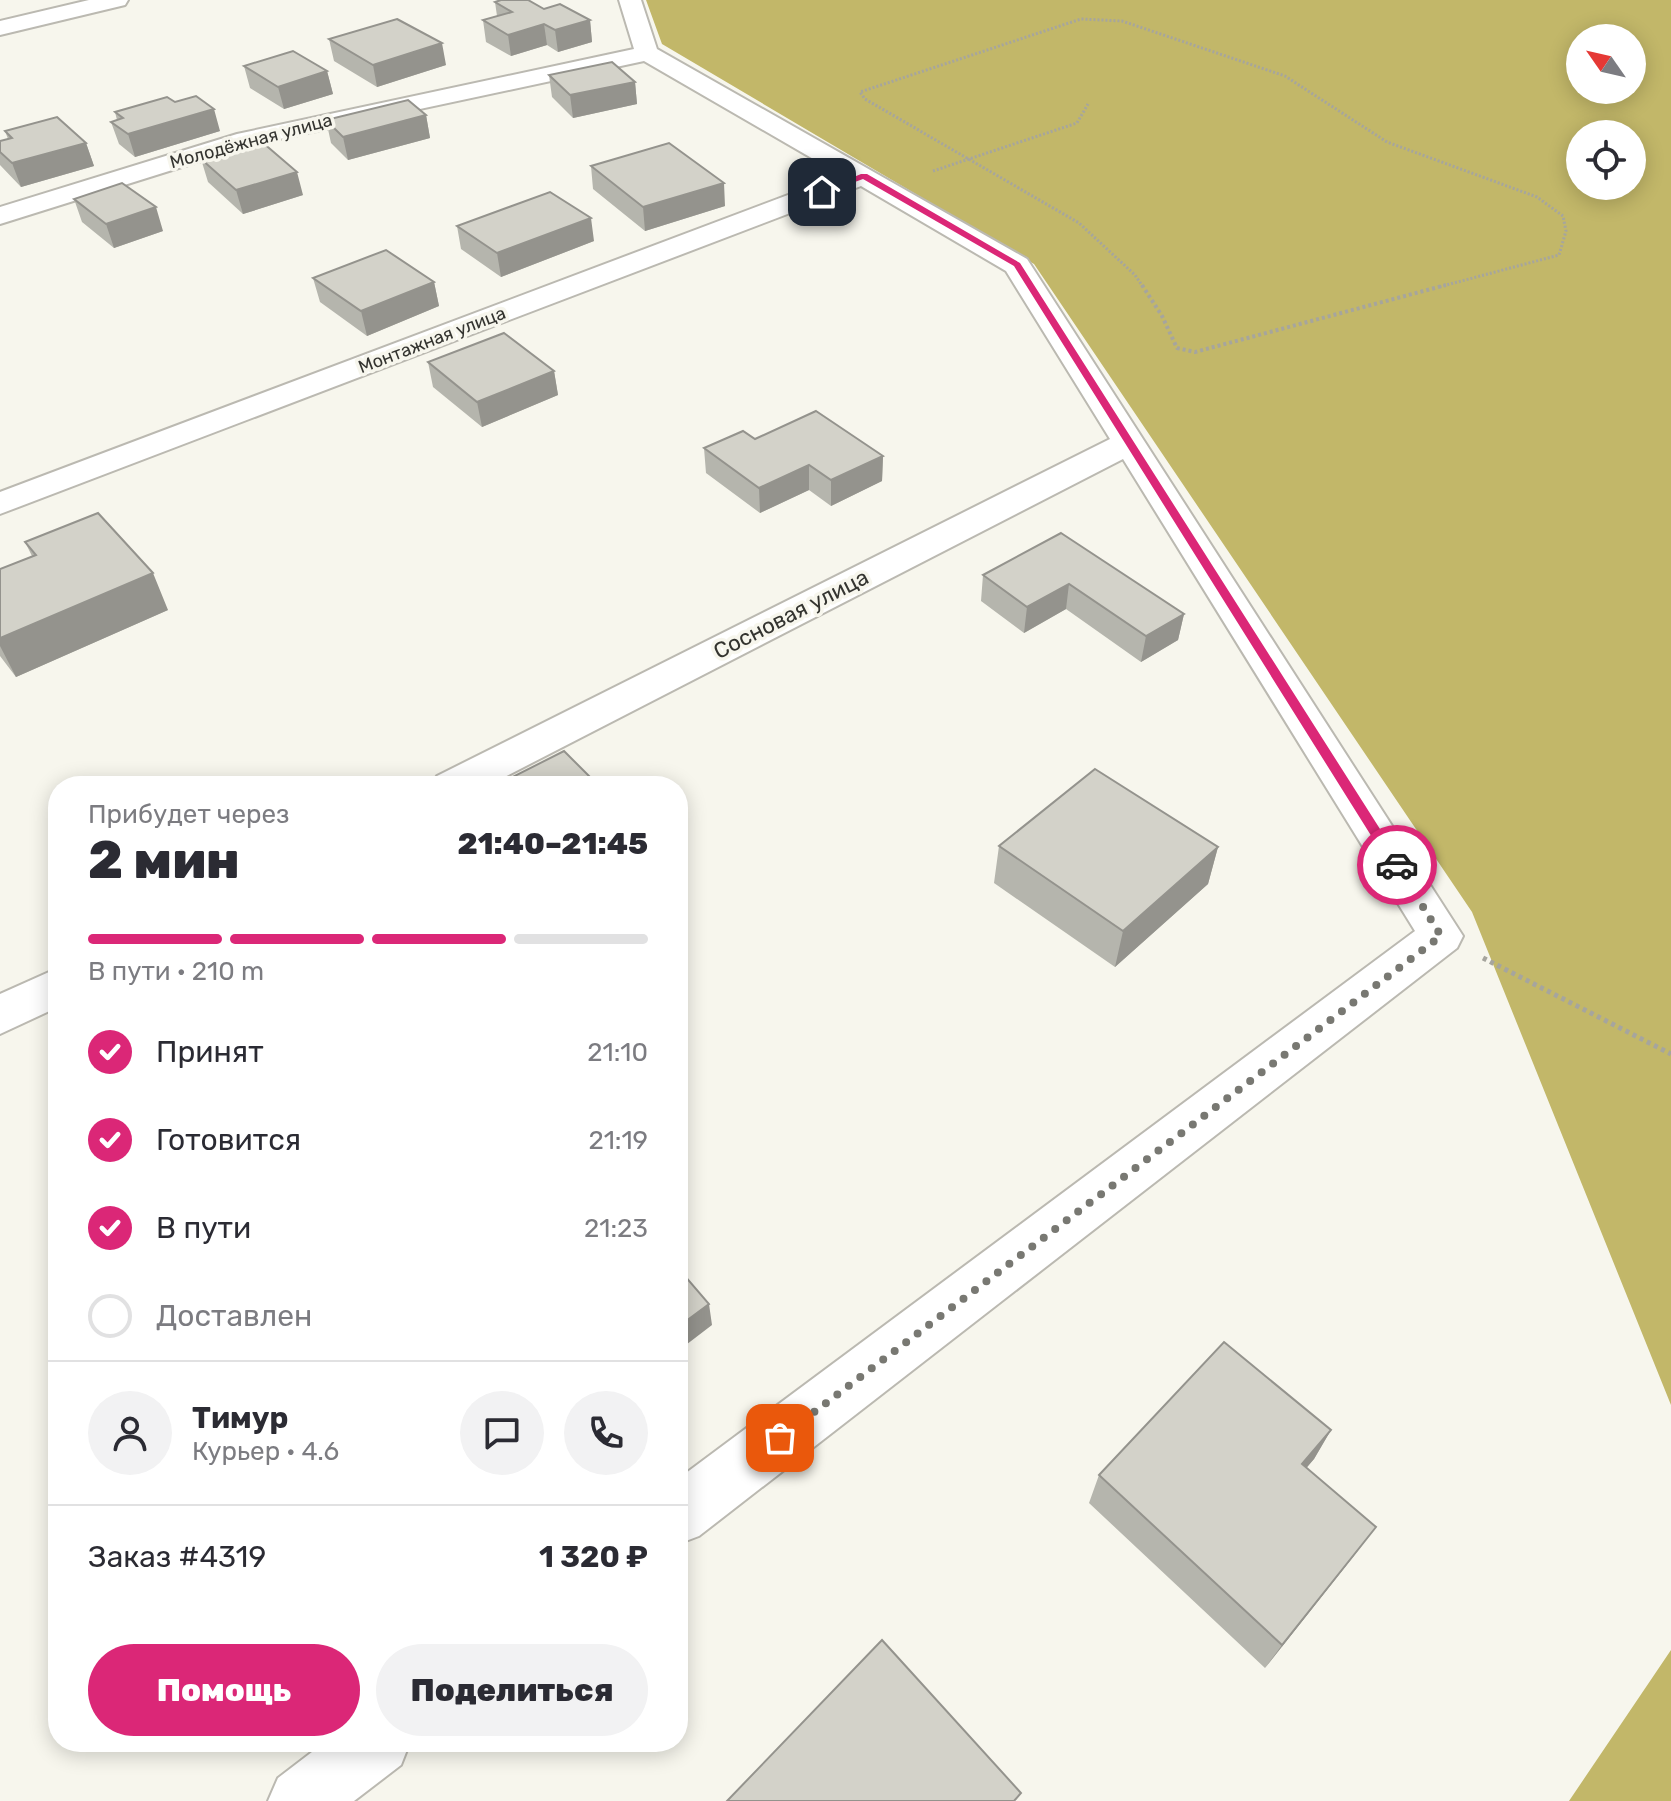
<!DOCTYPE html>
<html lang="ru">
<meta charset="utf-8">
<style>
:root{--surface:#fff;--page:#f2f2f3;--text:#2b2b33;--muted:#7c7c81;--line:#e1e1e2;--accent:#db2777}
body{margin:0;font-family:Rubik,sans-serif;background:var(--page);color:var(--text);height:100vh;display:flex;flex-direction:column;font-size:30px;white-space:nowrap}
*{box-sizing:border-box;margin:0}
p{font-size:26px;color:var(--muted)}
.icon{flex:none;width:44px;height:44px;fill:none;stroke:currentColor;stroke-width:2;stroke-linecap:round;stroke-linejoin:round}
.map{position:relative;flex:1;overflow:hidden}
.panel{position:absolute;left:48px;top:776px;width:640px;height:976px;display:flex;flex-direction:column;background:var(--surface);border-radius:32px;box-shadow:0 4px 20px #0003}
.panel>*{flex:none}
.needle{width:52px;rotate:304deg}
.tools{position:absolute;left:1566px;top:24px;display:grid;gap:16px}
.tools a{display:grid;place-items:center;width:80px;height:80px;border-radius:50%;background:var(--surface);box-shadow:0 4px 20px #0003;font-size:40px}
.pin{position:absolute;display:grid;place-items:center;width:68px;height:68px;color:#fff;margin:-34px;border-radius:16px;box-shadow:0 4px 12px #0006}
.courier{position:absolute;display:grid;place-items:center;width:80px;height:80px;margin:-40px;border:6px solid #db2777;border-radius:50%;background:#fff;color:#222;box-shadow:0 2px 10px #0007}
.headline em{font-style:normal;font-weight:800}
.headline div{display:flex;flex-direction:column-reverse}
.headline{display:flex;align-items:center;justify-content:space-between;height:136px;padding:0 40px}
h1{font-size:52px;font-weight:800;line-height:60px}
.bar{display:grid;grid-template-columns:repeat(4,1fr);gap:12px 8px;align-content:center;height:96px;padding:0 40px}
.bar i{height:10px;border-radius:6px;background:var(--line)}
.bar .selected{background:var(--accent)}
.bar p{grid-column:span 4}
.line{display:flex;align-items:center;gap:20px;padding:0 40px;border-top:2px solid var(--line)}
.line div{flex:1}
.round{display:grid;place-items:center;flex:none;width:84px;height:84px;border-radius:42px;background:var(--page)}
ol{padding:0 40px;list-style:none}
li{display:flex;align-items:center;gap:24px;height:88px}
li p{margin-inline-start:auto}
li .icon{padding:8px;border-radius:50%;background:var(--accent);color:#fff;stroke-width:4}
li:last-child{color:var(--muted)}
li i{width:44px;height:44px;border:4px solid var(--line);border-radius:50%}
.primary-button{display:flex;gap:16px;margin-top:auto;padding:16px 40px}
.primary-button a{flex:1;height:92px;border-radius:48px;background:var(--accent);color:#fff;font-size:32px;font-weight:800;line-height:92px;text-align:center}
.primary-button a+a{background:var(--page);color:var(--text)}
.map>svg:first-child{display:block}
.forest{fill:#c2b769;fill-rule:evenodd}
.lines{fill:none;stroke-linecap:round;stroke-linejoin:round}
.minor-casing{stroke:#bbb9b1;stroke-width:4}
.path-far2{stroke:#a6a59e;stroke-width:3;stroke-dasharray:2 2;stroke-linecap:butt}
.path-far1{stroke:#a6a59e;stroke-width:4;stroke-dasharray:3 3;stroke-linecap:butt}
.path{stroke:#a6a59e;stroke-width:5;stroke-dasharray:4 4;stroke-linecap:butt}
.minor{fill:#fff;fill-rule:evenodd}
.wall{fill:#b5b5ad}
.shaded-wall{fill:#94938d}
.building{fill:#d3d2c9;stroke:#94938d;stroke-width:2}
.route{fill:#db2777}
.done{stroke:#787872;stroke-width:8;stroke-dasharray:0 14.4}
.labels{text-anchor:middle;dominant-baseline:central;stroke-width:7;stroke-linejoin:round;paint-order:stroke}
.far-street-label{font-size:18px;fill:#343430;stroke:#f7f6ed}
.street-label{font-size:22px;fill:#343430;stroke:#f7f6ed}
</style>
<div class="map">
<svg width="1671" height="1801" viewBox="0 0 1671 1801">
<rect width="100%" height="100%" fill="#f7f6ed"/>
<!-- forest -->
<path class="forest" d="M646,0H1671V1405L1472,912L1034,264L662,44ZM1580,38H1632V90H1580ZM1580,134H1632V186H1580Z
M1671,1650V1801H1569Z"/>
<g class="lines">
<!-- minor casing -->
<g class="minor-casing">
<path id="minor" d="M89,0H128L125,5L0,35V21Z
M619,0H641L657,49L1027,259L1463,936L1457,948L699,1536L678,1544V1479L1415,931L1123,459L487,786H431L437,776L1110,439L1006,271L861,186L0,514V492L841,175L644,61L252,145L0,224V207L237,134L634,49Z
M58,968V1007L0,1034V994Z
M325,1742H410L401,1765L354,1801H268L278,1778Z"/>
</g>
<!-- path-far2 -->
<path class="path-far2" d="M933,171L1077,123L1088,104
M1143,287L1135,275L1079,223L865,99L860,92L1081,19L1122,21L1285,76L1387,142L1537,197L1563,216L1566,231L1559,255L1439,287"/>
<!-- path-far1 -->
<path class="path-far1" d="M1142,285L1162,316L1177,348L1195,352L1446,285"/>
<!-- path -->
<path class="path" d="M1483,958L1671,1054"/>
<!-- minor -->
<use href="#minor" class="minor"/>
</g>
<!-- wall -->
<path class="wall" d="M495,2L544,9L590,20L592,42L558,52L547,45L511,56L486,42L483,20L497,16Z
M329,39L446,65L377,87L334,61Z
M244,66L327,71L333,94L284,109L250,88Z
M549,75L635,82L637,104L573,118L552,97Z
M175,102L220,131L135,157L119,144L111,122L117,120L115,112Z
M426,115L430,138L348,160L331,143L326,120Z
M5,131L86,143L94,166L21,187L0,165V141L8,139Z
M201,159L303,195L243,214L208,182Z
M591,166L725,206L645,231L593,189Z
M74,199L163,231L114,248L82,222Z
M457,226L594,241L501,277L461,249Z
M313,278L434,282L439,306L367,336L320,302Z
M428,362L554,371L558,395L482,427L433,387Z
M755,439L883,456L882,481L831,506L809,490L760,513L706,473L704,448Z
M1061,533L1184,614L1178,640L1141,662L1066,609L1024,633L981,601L983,575Z
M25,542L168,610L16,677L0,656V569L32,556Z
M999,846L1218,847L1208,884L1115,967L994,883Z
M1331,1430L1314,1459L1306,1468L1356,1553L1265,1668L1089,1503L1099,1475Z"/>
<!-- shaded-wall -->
<path class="shaded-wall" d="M590,20L592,42L558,52L555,30Z
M544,24L547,45L511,56L508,35Z
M442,43L446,65L377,87L373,65Z
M327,71L333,94L284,109L278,87Z
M635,82L637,104L573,118L570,95Z
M214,109L220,131L135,157L128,134Z
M426,115L430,138L348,160L343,137Z
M86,143L94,166L21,187L12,163Z
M297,172L303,195L243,214L236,190Z
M724,183L725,206L645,231L643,207Z
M156,207L163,231L114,248L106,224Z
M591,218L594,241L501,277L497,253Z
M434,282L439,306L367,336L361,311Z
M554,371L558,395L482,427L477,402Z
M883,456L882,481L831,506V480Z
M809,465V490L760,513L759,488Z
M153,573L168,610L16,677L0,646V638Z
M1069,584L1066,609L1024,633L1027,607Z
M1184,614L1178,640L1141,662L1146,636Z
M1218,847L1208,884L1115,967L1123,931Z
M709,1304L712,1325L678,1351V1327Z
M1331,1430L1314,1459L1286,1492L1302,1464Z
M1376,1527L1356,1553L1265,1668L1282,1645Z"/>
<!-- building -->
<path class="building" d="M501,0H528L544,9L560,4L590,20L555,30L544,24L508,35L483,20L512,12L495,2Z
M397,19L442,43L373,65L329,39Z
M293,51L327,71L278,87L244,66Z
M612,62L635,82L570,95L549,75Z
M196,96L214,109L128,134L111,122L123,118L115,112L167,97L175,102Z
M408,100L426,115L343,137L326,120Z
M57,117L86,143L12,163L0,152V141L12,138L5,131Z
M262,142L297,172L236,190L201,159Z
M669,143L724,183L643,207L591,166Z
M122,183L156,207L106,224L74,199Z
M550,192L591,218L497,253L457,226Z
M386,250L434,282L361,311L313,278Z
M504,333L554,371L477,402L428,362Z
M816,411L883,456L831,480L809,465L759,488L704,448L743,431L755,439Z
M98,513L153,573L0,638V569L36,555L25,542Z
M1061,533L1184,614L1146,636L1069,584L1027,607L983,575Z
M564,751L599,786H495Z
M1095,769L1218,847L1123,931L999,846Z
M678,1268L709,1304L678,1327Z
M1224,1342L1331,1430L1302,1464L1376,1527L1282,1645L1099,1475Z
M882,1640L1021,1793L1014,1801H727Z"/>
<!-- route -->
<path class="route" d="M861,174H867L1020,263L1401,862V869H1392L1014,266L863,179L825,193L818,192Z"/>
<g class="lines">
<!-- done -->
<path class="done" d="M780,1438L1441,936L1397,865"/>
</g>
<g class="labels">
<!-- far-street labels -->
<g class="far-street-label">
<text transform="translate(251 141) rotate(-15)">Молодёжная улица</text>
<text transform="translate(432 340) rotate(-21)">Монтажная улица</text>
</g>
<!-- street labels -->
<g class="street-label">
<text transform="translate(791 614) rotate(-27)">Сосновая улица</text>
</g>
</g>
</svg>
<div class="tools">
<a><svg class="needle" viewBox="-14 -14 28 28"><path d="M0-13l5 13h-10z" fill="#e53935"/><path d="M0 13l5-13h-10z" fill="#7c7c81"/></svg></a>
<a><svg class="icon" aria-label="locate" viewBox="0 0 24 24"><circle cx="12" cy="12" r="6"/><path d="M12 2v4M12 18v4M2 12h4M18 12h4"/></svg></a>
</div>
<div class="pin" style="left:780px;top:1438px;background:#ea580c"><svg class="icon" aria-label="bag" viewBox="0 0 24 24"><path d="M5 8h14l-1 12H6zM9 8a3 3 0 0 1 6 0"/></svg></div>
<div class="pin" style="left:822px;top:192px;background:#1f2937"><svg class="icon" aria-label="home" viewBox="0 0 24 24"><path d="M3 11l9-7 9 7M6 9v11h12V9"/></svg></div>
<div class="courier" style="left:1397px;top:865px"><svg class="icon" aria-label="car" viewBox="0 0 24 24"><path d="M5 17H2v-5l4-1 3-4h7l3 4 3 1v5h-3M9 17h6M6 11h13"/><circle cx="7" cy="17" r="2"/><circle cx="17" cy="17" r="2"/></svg></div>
<section class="panel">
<div class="headline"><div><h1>2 мин</h1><p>Прибудет через</p></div><em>21:40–21:45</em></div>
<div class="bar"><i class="selected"></i><i class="selected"></i><i class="selected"></i><i></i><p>В пути · 210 m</p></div>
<ol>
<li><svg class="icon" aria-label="check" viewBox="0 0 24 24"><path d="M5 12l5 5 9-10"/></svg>Принят<p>21:10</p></li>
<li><svg class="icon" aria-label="check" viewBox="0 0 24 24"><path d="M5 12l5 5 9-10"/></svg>Готовится<p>21:19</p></li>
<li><svg class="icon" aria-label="check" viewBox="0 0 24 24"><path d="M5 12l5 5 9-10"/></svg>В пути<p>21:23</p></li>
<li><i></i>Доставлен</li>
</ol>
<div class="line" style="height:144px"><a class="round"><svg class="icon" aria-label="person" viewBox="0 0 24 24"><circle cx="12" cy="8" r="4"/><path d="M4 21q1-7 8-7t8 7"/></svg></a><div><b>Тимур</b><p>Курьер · 4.6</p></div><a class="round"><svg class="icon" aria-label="chat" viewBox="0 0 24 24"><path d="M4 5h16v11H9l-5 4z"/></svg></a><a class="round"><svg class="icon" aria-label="phone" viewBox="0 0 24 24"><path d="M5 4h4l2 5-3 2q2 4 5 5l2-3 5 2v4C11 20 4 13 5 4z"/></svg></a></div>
<div class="line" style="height:104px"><div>Заказ #4319</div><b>1 320 ₽</b></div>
<div class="primary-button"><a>Помощь</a><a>Поделиться</a></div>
</section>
</div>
